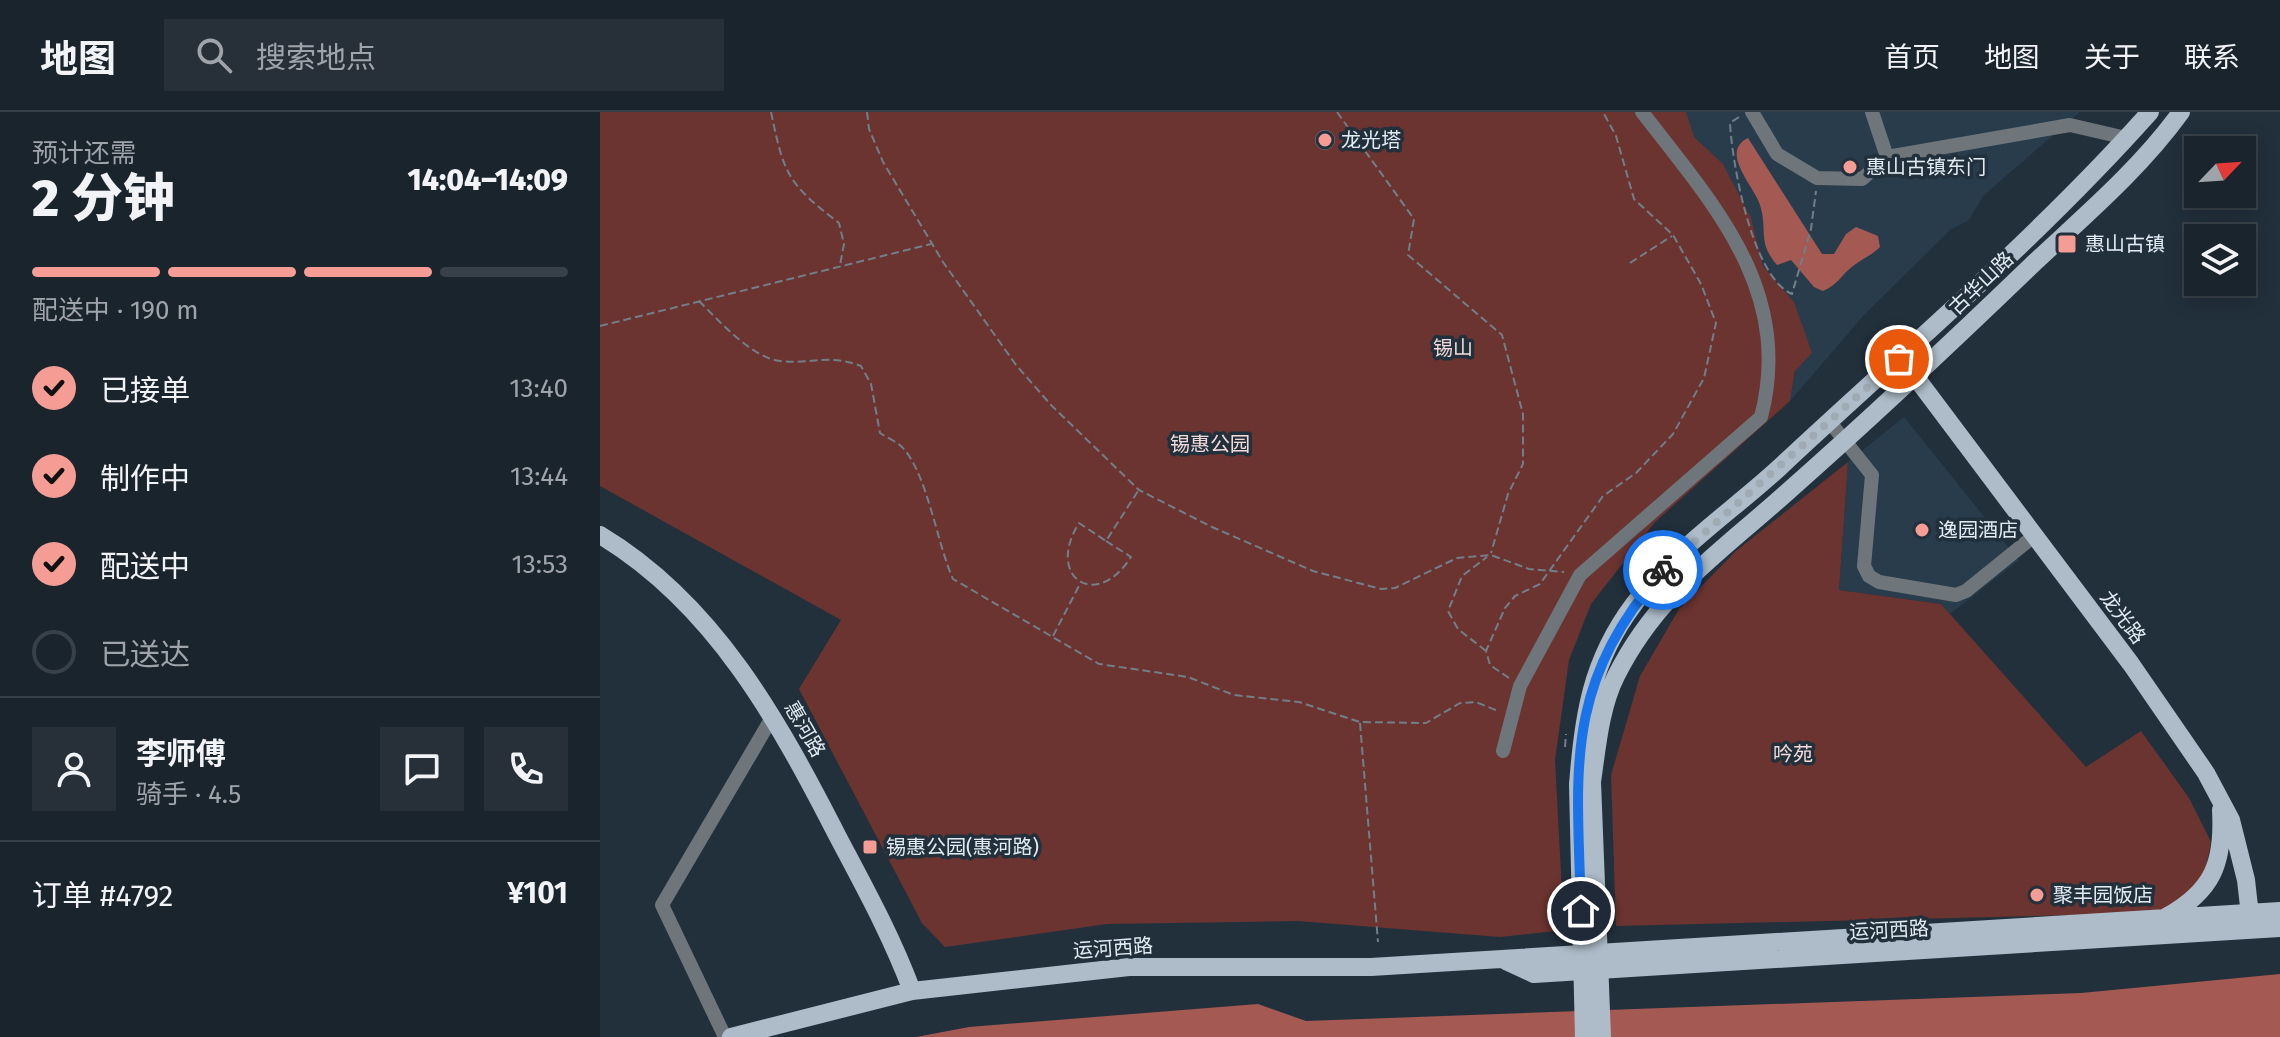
<!DOCTYPE html>
<html lang="zh">
<meta charset="utf-8">
<style>
:root{--surface:#1a242d;--page:#273039;--text:#f1f3f6;--muted:#9fa4aa;--line:#384149;--accent:#f59c94}
body{margin:0;font-family:"Fira Sans","Noto Sans SC",sans-serif;background:var(--page);color:var(--text);height:100vh;display:flex;flex-direction:column;font-size:30px;white-space:nowrap}
*{box-sizing:border-box;margin:0}
p{font-size:26px;color:var(--muted)}
.icon{flex:none;width:44px;height:44px;fill:none;stroke:currentColor;stroke-width:2;stroke-linecap:round;stroke-linejoin:round}
.map{position:relative;flex:1;overflow:hidden}
.details{display:flex;flex-direction:column;background:var(--surface);width:600px}
.details>*{flex:none}
.needle{width:52px;rotate:65deg}
.controls{position:absolute;left:1584px;top:24px;display:grid;gap:16px}
.controls a{display:grid;place-items:center;width:72px;height:72px;border-radius:0px;background:var(--surface);box-shadow:0 4px 20px #0003,0 0 0 2px var(--line);font-size:40px}
.pin{position:absolute;display:grid;place-items:center;width:68px;height:68px;color:#fff;margin:-34px;border:4px solid #fff;border-radius:50%;box-shadow:0 2px 8px #0007}
.courier{position:absolute;display:grid;place-items:center;width:80px;height:80px;margin:-40px;border:6px solid #1a73e8;border-radius:50%;background:#fff;color:#222;box-shadow:0 2px 10px #0007}
.head em{font-style:normal;font-weight:800}
.head div{display:flex;flex-direction:column-reverse}
.head{display:flex;align-items:center;justify-content:space-between;height:136px;padding:0 32px}
h1{font-size:52px;font-weight:800;line-height:60px}
.bar{display:grid;grid-template-columns:repeat(4,1fr);gap:12px 8px;align-content:center;height:96px;padding:0 32px}
.bar i{height:10px;border-radius:6px;background:var(--line)}
.bar .current{background:var(--accent)}
.bar p{grid-column:span 4}
.line{display:flex;align-items:center;gap:20px;padding:0 32px;border-top:2px solid var(--line)}
.line div{flex:1}
.round{display:grid;place-items:center;flex:none;width:84px;height:84px;border-radius:0px;background:var(--page)}
ol{padding:0 32px;list-style:none}
li{display:flex;align-items:center;gap:24px;height:88px}
li p{margin-inline-start:auto}
li .icon{padding:8px;border-radius:50%;background:var(--accent);color:#111;stroke-width:4}
li:last-child{color:var(--muted)}
li i{width:44px;height:44px;border:4px solid var(--line);border-radius:50%}
header{display:flex;align-items:center;gap:48px;box-sizing:border-box;height:112px;padding:0 40px;background:var(--surface);border-bottom:2px solid var(--line)}
header strong{font-size:38px}
nav{display:flex;gap:44px;margin-inline-start:auto;font-size:28px}
.search{width:560px;height:72px;background:var(--page);display:flex;align-items:center;gap:20px;box-sizing:border-box;padding:0 28px;border-radius:0px;color:var(--muted);font-size:30px}
main{display:flex;flex:1;min-height:0}
.map>svg:first-child{display:block}
.built{fill:#283c4b}
.green{fill:#6b3430}
.water{fill:#a55953}
.building{fill:#164b6e;stroke:#728391;stroke-width:2}
.lines{fill:none;stroke-linecap:round;stroke-linejoin:round}
.path{stroke:#727e88;stroke-width:2;stroke-dasharray:8 4;stroke-linecap:butt}
.minor{stroke:#6e757b;stroke-width:14}
.major{stroke:#adbcc8;stroke-width:18}
.major-bridge{stroke:#adbcc8;stroke-width:18}
.done{stroke:#9faab3;stroke-width:8;stroke-dasharray:0 14.4}
.route{stroke:#1a73e8;stroke-width:10}
.poi-dot{fill:#f59c94;stroke:#22303c;stroke-width:3}
.labels{text-anchor:middle;dominant-baseline:central;stroke-width:7;stroke-linejoin:round;paint-order:stroke}
.poi-label{font-size:20px;fill:#e2ebf3;stroke:#22303c;text-anchor:start}
.street-label{font-size:20px;fill:#e2ebf3;stroke:#22303c}
.park-label{font-size:20px;fill:#f2dad8;stroke:#22303c}
</style>
<header>
<strong>地图</strong>
<div class="search"><svg class="icon" aria-label="search" viewBox="0 0 24 24"><circle cx="10" cy="10" r="6"/><path d="M15 15l6 6"/></svg>搜索地点</div>
<nav><a>首页</a><a>地图</a><a>关于</a><a>联系</a></nav>
</header>
<main>
<section class="details">
<div class="head"><div><h1>2 分钟</h1><p>预计还需</p></div><em>14:04–14:09</em></div>
<div class="bar"><i class="current"></i><i class="current"></i><i class="current"></i><i></i><p>配送中 · 190 m</p></div>
<ol>
<li><svg class="icon" aria-label="check" viewBox="0 0 24 24"><path d="M5 12l5 5 9-10"/></svg>已接单<p>13:40</p></li>
<li><svg class="icon" aria-label="check" viewBox="0 0 24 24"><path d="M5 12l5 5 9-10"/></svg>制作中<p>13:44</p></li>
<li><svg class="icon" aria-label="check" viewBox="0 0 24 24"><path d="M5 12l5 5 9-10"/></svg>配送中<p>13:53</p></li>
<li><i></i>已送达</li>
</ol>
<div class="line" style="height:144px"><a class="round"><svg class="icon" aria-label="person" viewBox="0 0 24 24"><circle cx="12" cy="8" r="4"/><path d="M4 21q1-7 8-7t8 7"/></svg></a><div><b>李师傅</b><p>骑手 · 4.5</p></div><a class="round"><svg class="icon" aria-label="chat" viewBox="0 0 24 24"><path d="M4 5h16v11H9l-5 4z"/></svg></a><a class="round"><svg class="icon" aria-label="phone" viewBox="0 0 24 24"><path d="M5 4h4l2 5-3 2q2 4 5 5l2-3 5 2v4C11 20 4 13 5 4z"/></svg></a></div>
<div class="line" style="height:104px"><div>订单 #4792</div><b>¥101</b></div>
</section>
<div class="map">
<svg width="1680" height="925" viewBox="0 0 1680 925">
<rect width="100%" height="100%" fill="#22303c"/>
<!-- built -->
<path class="built" d="M1086,0H1480L1383,84L1369,108L1350,118L1264,203L1190,289L1200,236L1180,189L1074,16L1087,3Z
M1304,305L1419,448L1350,502L1341,492L1239,478L1248,350Z"/>
<!-- green -->
<path class="green" d="M0,0H1086L1094,25L1123,52L1151,106L1163,154L1194,190L1212,241L1195,259L1190,289L1055,410L991,492L969,548L955,648L964,818L900,825L698,809L507,812L345,835L322,811L199,577L241,508L0,374Z
M1248,350L1239,478L1341,492L1486,655L1541,619L1589,686L1611,730L1605,761L1588,787L1562,801L1016,814L1011,663L1040,564L1079,497L1136,439Z"/>
<!-- water -->
<path class="water" d="M1148,26L1222,142H1234L1246,122L1256,115L1278,124L1280,135C1271,144 1263,146 1253,154C1241,163 1238,173 1223,179L1214,175L1191,148L1177,153C1157,130 1168,118 1160,93C1154,74 1119,40 1148,26Z
M1680,862V925H316L369,915L658,892L706,909L1481,881Z"/>
<!-- building -->
<path class="building" d="M716 28a9 9 0 1 1 18 0a9 9 0 1 1-18 0Z"/>
<g class="lines">
<!-- path -->
<path class="path" d="M171,0C184,63 188,72 239,111L244,132L240,153
M267,0L269,17L283,50L343,150L416,253L451,293L539,378L612,415L713,459L781,477L795,476L857,446L891,443L929,457L964,460
M737,0L814,107L808,143L902,223L923,302V352L908,382L891,441
M1139,5L1130,11C1132,51 1152,165 1192,182L1211,117L1216,79
M1030,151L1072,124
M99,189C118,208 152,246 180,249C212,253 226,241 261,254L271,272L280,321C286,325 295,329 301,334C327,359 337,432 353,467L499,552L588,565L634,583L699,590L760,610L826,611L860,591L876,590L898,599
M0,214L331,132
M506,429L531,445C496,500 445,465 479,411L506,429L538,379
M453,524L481,470
M886,539L858,517L848,499L862,464L887,445
M909,566L890,553L886,539L905,496L915,484L940,472L1003,384L1036,361L1073,322L1104,266L1116,211L1101,172L1073,123L1034,87L1016,24L1003,0
M760,611L778,830
M965,635L966,622"/>
<!-- minor -->
<path class="minor" d="M1152,0L1177,42L1217,66L1262,67L1287,45L1470,13L1526,26
M1272,0L1287,45
M1229,309L1272,363L1264,454L1269,464L1279,470L1356,483L1366,479L1434,424
M903,639L920,574L980,463L1161,305C1194,179 1114,93 1042,0
M125,925L62,793L173,604"/>
<!-- major -->
<path class="major" d="M1308,255L1531,552L1606,661L1631,708L1646,768L1651,812
M0,423C115,492 179,610 238,725C265,776 292,825 312,879
M992,670C997,636 1000,596 1016,564C1057,482 1118,442 1184,383C1269,308 1351,231 1433,152C1483,105 1540,57 1581,0
M978,673C983,605 991,549 1034,492C1074,437 1130,401 1179,356C1304,239 1436,128 1550,0
M1566,805C1613,779 1624,751 1621,698
M906,849L934,862L1680,816
M131,925L312,879L529,855H771L1680,799"/>
<!-- major-bridge -->
<path class="major-bridge" d="M992,670L1002,925
M978,673L984,925"/>
</g>
<g class="lines">
<!-- done -->
<path class="done" d="M1063,458L1299,247"/>
<!-- route -->
<path class="route" d="M981,799C977,655 963,575 1063,458"/>
</g>
<!-- markers -->
<g class="poi-dot">
<circle cx="725" cy="28" r="8"/>
<circle cx="1250" cy="55" r="8"/>
<rect x="1457" y="122" width="20" height="20" rx="4"/>
<circle cx="1322" cy="418" r="8"/>
<rect x="262" y="727" width="16" height="16" rx="4"/>
<circle cx="1437" cy="783" r="8"/>
</g>
<g class="labels">
<!-- poi labels -->
<g class="poi-label">
<text x="741" y="28">龙光塔</text>
<text x="1266" y="55">惠山古镇东门</text>
<text x="1485" y="132">惠山古镇</text>
<text x="1338" y="418">逸园酒店</text>
<text x="286" y="735">锡惠公园(惠河路)</text>
<text x="1453" y="783">聚丰园饭店</text>
</g>
<!-- street labels -->
<g class="street-label">
<text transform="translate(1381 171) rotate(-44)">古华山路</text>
<text transform="translate(1523 505) rotate(53)">龙光路</text>
<text transform="translate(205 617) rotate(60)">惠河路</text>
<text transform="translate(1289 818) rotate(-3)">运河西路</text>
<text transform="translate(513 836) rotate(-4)">运河西路</text>
</g>
<!-- park labels -->
<g class="park-label">
<text x="853" y="236">锡山</text>
<text x="610" y="332">锡惠公园</text>
<text x="1193" y="642">吟苑</text>
</g>
</g>
</svg>
<div class="controls">
<a><svg class="needle" viewBox="-14 -14 28 28"><path d="M0-13l5 13h-10z" fill="#e53935"/><path d="M0 13l5-13h-10z" fill="#9fa4aa"/></svg></a>
<a><svg class="icon" aria-label="layers" viewBox="0 0 24 24"><path d="M12 4l9 5-9 5-9-5zM3 14l9 5 9-5"/></svg></a>
</div>
<div class="pin" style="left:1299px;top:247px;background:#ea580c"><svg class="icon" aria-label="bag" viewBox="0 0 24 24"><path d="M5 8h14l-1 12H6zM9 8a3 3 0 0 1 6 0"/></svg></div>
<div class="pin" style="left:981px;top:799px;background:#1f2937"><svg class="icon" aria-label="home" viewBox="0 0 24 24"><path d="M3 11l9-7 9 7M6 9v11h12V9"/></svg></div>
<div class="courier" style="left:1063px;top:458px"><svg class="icon" aria-label="bike" viewBox="0 0 24 24"><circle cx="6" cy="16" r="4"/><circle cx="18" cy="16" r="4"/><path d="M6 16l4-8h5l3 8M10 8l3 8H6M13 5h3"/></svg></div>
</div>
</main>
